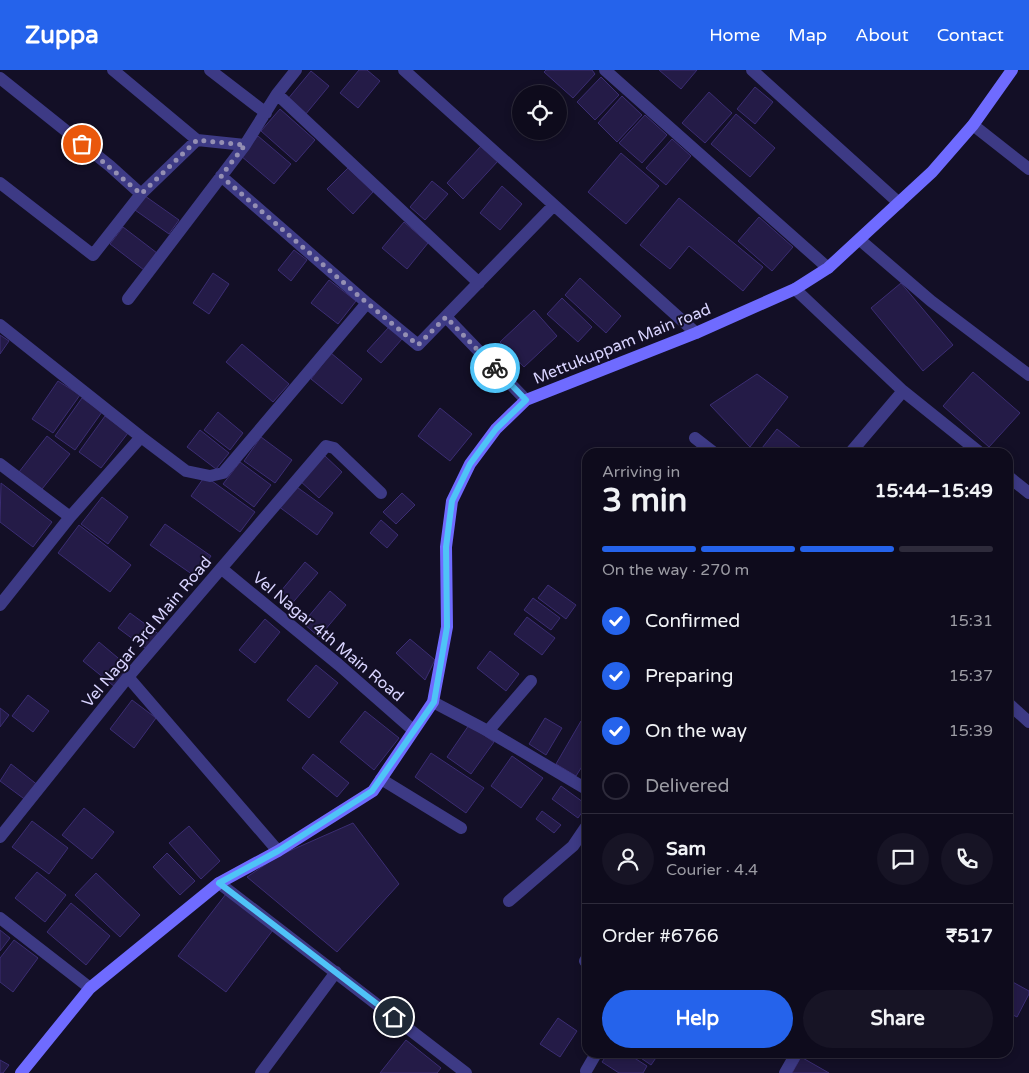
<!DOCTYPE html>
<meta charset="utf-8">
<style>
:root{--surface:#0e0b1c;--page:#171425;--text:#f1f3f6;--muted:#9b9ba3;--line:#2e2b3b;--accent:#2563eb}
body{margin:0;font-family:"Varela Round",sans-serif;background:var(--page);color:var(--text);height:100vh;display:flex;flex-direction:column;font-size:19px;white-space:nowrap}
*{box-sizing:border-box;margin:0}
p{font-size:16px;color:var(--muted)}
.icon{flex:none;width:28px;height:28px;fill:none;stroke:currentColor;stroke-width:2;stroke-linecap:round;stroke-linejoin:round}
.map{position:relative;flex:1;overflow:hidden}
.drawer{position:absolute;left:582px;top:378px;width:431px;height:610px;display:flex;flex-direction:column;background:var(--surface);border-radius:15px;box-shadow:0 2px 8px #0003,0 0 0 1px var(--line)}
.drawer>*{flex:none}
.tools{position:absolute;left:512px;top:15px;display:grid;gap:10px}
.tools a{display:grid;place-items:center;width:55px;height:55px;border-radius:50%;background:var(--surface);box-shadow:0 2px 8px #0003,0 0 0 1px var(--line);font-size:25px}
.pin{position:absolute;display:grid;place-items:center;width:42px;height:42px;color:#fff;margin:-21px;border:2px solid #fff;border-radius:50%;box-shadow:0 1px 5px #0007}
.courier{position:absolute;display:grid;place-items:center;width:50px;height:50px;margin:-25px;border:4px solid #4fc3f7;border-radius:50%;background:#fff;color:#222;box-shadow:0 1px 6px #0007}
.headline em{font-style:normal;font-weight:700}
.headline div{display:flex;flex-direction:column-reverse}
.headline{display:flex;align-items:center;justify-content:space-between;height:85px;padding:0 20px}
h1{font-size:32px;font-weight:700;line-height:38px}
.bar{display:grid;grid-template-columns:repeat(4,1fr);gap:8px 5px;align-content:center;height:60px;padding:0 20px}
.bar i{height:6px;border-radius:4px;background:var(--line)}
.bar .current{background:var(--accent)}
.bar p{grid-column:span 4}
.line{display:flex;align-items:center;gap:12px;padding:0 20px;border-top:1px solid var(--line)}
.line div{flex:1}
.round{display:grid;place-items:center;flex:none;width:52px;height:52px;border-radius:26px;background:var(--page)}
ol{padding:0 20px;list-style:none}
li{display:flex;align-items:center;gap:15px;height:55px}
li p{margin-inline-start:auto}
li .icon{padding:5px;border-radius:50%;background:var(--accent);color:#fff;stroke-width:4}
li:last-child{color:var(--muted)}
li i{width:28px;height:28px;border:2px solid var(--line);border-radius:50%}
.action{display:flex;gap:10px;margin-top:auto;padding:10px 20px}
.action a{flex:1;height:58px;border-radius:30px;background:var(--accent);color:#fff;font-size:20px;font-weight:700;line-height:58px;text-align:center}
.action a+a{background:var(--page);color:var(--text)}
header{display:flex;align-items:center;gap:30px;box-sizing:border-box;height:70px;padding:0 25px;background:var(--accent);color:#fff}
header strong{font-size:24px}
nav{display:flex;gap:28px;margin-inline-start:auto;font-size:18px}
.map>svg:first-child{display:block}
.building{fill:#241b47;stroke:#3b2d73}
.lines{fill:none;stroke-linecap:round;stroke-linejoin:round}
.minor{stroke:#3d3a85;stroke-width:12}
.secondary{stroke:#6f6bff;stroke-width:12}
.done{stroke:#948fb3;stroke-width:5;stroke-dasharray:0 9}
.route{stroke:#4fc3f7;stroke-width:6}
.labels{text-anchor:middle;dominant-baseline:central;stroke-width:4;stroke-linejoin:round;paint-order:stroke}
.street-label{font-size:16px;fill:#d9d4ff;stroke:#130f26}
</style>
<header>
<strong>Zuppa</strong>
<nav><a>Home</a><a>Map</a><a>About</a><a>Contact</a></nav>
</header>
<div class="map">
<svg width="1029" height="1003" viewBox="0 0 1029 1003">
<rect width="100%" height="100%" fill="#130f26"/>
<!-- building -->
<path class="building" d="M359,0H367L380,11L358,38L340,23Z
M546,0H592L595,4L573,28L544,2Z
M659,0H697L681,19Z
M311,1L329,16L305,45L287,30Z
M601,7L619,25L595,50L577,32Z
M755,17L773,32L755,54L737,39Z
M709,22L732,43L705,73L682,53Z
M622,26L642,45L617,72L598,53Z
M280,39L315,70L296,92L261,61Z
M736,44L775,78L750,107L711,74Z
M645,45L667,65L642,93L619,73Z
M258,66L291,94L274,114L241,86Z
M672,69L691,86L666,115L646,98Z
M481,76L498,91L463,129L447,113Z
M621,83L659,116L626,154L588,122Z
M348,98L373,122L353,144L327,119Z
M432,111L448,124L425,150L410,137Z
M502,116L522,134L500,160L480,143Z
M145,126L179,150L169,164L135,140Z
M679,128L763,197L743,221L689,176L670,199L640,175Z
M759,147L793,177L772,201L738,171Z
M404,152L428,173L407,199L382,178Z
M123,157L157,183L144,200L110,174Z
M294,180L307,190L291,211L278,200Z
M213,203L229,214L209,244L193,233Z
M580,208L621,246L606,263L565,225Z
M329,210L356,231L338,254L311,233Z
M901,213L953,275L923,301L871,238Z
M562,228L592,257L578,272L547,244Z
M534,240L557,266L524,297L500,272Z
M389,257L402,269L381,293L367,281Z
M0,265L9,271L0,284Z
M242,274L289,314L273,332L226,292Z
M331,283L362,309L342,334L311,309Z
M973,302L1020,343L989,377L943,336Z
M757,304L788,327L750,377L710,335Z
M58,311L80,325L53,363L32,349Z
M82,328L102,342L75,380L55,366Z
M440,338L472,364L450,391L418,366Z
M218,342L243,363L230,380L204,360Z
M105,346L128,363L101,398L79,382Z
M777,359L806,382H767L762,378Z
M200,360L229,383L216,399L187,377Z
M47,366L70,384L42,419L19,402Z
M261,367L292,390L275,413L244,391Z
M324,385L342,402L319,428L300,411Z
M240,392L271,415L254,437L223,414Z
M205,406L255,442L240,462L191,426Z
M1,413L52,452L33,477L0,452Z
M294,415L333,443L317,465L278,436Z
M402,423L415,435L396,454L383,442Z
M102,427L128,447L108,474L81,454Z
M381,450L398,465L387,478L370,463Z
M165,454L211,486L196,507L150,475Z
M79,455L131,495L110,522L58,483Z
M305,492L318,503L289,537L276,527Z
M548,515L576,535L566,549L538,528Z
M330,521L346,535L319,567L303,553Z
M533,528L560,548L551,560L524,540Z
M130,543L160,565L149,581L118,558Z
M527,547L555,568L542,585L514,564Z
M265,549L280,562L255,593L239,580Z
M410,569L435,590L425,610L396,583Z
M99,572L130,598L115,617L83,591Z
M490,581L519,604L506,621L477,598Z
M316,595L338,613L309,648L287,630Z
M28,625L49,641L33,662L12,646Z
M132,630L156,648L134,678L110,659Z
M0,638L9,645L0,657Z
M365,641L399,668L374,700L340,672Z
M545,648L562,658L546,685L529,674Z
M581,651L588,655V687L576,706L556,694Z
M469,655L494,672L471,704L447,687Z
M431,683L484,718L466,743L415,707Z
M313,684L349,713L337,727L302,698Z
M512,686L543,708L521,738L491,716Z
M11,694L39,716L27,731L0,711Z
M561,716L587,735L578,748L552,729Z
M84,738L114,762L92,789L62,765Z
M542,741L561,755L554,763L536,749Z
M32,751L68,778L49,804L12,777Z
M353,753L399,814L337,882L247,807L278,786Z
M189,756L220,791L201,809L169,773Z
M167,783L195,811L180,825L153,797Z
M37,802L66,825L45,852L15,828Z
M96,803L140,845L120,867L75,825Z
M226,824L273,860L226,922L178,886Z
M71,833L110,866L86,895L47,862Z
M0,860L10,868L0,881Z
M14,870L38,888L13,922L0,912V888Z
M1009,910L1029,921V924L1017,947L1009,943Z
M558,948L577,961L560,987L540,974Z
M406,970L441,998L437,1003H380Z
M609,982H625L647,996L643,1003H619L602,992Z
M632,982H660L651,995Z
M801,987L829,1003H792Z
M0,990L9,995L3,1003H0Z"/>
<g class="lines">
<!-- minor -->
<path class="minor" d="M113,0L197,70L245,75
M210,0L266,43
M404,0L696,263
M605,0L828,198
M752,0L899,133
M0,8L110,96L141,124L93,185L0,113
M277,24L479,213
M973,55L1029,99
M221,106L367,233
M141,124L197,70
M860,170L931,231L1029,305
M795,219L903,321L979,382
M128,229L245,75L277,24L296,0
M446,247L526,330
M0,255L141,367L186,401L210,406L223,403L367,233L418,275L554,135
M695,368L713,382
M851,382L903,321
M0,394L70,447
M1009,407L1029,423
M222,499L339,595L413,660
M0,535L70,447L141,367
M128,607L278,781
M433,632L488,661L588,720
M1009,634L1029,652
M488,661L531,611
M381,709L461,758
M0,767L128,607L326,376L334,378L381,423
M219,813L466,1003
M509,831L573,776L588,754
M0,848L90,918
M585,891L588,886
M586,1001L597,982
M261,1003L336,902
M785,1003L797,982"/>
<!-- secondary -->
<path class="secondary" d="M21,1003L90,918L219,813L278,781L373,721L433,632L447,557L446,477L452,431L470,394L496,359L526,330L696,263L795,219L828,198L932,102L973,55L1012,0"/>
</g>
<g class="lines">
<!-- done -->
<path class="done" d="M82,74L141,124L197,70L245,75L221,106L367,233L418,275L446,247L495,298"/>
<!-- route -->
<path class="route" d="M394,947L219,813L278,781L372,721L434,632L447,557L446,477L452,431L470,394L487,371L496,359L526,330L495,298"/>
</g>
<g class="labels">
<!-- street labels -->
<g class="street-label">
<text transform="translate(622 274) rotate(-22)">Mettukuppam Main road</text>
<text transform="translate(147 562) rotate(-50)">Vel Nagar 3rd Main Road</text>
<text transform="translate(328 567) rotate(40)">Vel Nagar 4th Main Road</text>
</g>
</g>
</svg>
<div class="tools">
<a><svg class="icon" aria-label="locate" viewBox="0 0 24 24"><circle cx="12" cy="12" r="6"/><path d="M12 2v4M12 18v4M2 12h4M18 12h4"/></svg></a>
</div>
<div class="pin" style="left:82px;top:74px;background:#ea580c"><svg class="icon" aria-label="bag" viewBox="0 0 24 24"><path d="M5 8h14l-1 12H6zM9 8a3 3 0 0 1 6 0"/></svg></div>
<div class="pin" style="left:394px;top:947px;background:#1f2937"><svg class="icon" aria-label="home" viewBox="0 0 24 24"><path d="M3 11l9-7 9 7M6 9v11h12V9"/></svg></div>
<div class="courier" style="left:495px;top:298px"><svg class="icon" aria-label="bike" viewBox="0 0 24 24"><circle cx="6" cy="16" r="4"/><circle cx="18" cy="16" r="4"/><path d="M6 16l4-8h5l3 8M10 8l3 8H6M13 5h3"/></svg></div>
<section class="drawer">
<div class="headline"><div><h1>3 min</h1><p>Arriving in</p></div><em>15:44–15:49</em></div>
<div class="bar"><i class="current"></i><i class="current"></i><i class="current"></i><i></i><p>On the way · 270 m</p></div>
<ol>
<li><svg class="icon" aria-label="check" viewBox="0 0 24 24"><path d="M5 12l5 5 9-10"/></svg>Confirmed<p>15:31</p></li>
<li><svg class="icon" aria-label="check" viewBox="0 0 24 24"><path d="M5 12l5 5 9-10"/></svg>Preparing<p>15:37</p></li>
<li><svg class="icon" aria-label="check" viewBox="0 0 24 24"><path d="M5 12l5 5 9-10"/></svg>On the way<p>15:39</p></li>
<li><i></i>Delivered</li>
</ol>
<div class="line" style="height:90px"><a class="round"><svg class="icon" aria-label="person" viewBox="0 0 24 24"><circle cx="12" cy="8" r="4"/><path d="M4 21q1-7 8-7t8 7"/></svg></a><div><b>Sam</b><p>Courier · 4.4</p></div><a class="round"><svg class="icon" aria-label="chat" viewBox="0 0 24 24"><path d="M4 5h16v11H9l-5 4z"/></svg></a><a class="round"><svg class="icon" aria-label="phone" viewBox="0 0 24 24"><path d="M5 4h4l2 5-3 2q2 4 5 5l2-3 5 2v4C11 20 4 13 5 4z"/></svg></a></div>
<div class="line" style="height:65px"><div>Order #6766</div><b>₹517</b></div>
<div class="action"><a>Help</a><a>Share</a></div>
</section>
</div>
